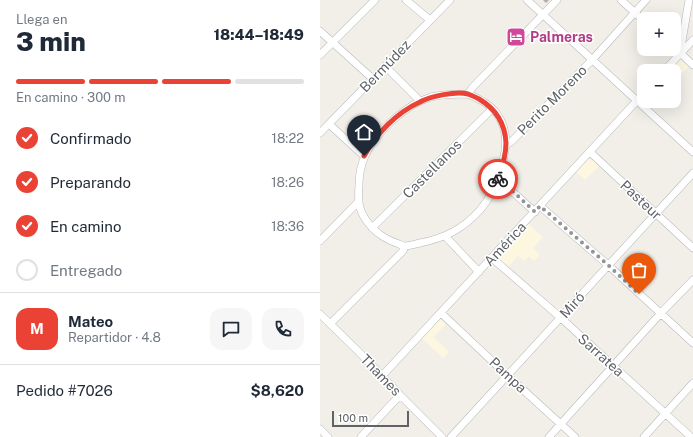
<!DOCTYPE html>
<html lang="es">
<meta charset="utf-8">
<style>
:root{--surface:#fff;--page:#f6f6f7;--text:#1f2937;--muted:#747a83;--line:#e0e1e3;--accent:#ea4335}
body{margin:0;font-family:"Public Sans",sans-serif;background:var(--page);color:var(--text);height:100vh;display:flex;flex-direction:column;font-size:15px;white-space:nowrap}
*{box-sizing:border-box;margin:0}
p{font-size:13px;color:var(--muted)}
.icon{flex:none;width:22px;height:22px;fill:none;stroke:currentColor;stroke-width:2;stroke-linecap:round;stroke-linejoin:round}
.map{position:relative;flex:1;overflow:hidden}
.details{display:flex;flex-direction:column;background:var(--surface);width:320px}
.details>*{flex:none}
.fabs{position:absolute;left:317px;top:12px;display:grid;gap:8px}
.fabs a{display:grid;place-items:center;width:44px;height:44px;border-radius:8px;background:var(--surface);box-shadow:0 4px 16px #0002;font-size:20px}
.scale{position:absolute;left:12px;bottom:10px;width:77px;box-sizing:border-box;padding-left:4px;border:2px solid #5f6368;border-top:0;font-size:11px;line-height:14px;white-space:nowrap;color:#5f6368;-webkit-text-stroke:3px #fff;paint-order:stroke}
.pin{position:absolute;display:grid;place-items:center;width:34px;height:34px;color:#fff;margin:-41px -17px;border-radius:50% 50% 50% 0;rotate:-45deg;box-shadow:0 0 4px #0007}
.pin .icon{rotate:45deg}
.courier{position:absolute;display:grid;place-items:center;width:40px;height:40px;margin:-20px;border:3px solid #ea4335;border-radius:50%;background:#fff;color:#222;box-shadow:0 1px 5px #0007}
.head em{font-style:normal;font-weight:800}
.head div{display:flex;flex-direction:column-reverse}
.head{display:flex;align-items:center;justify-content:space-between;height:68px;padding:0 16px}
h1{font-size:26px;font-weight:800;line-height:30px}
.bar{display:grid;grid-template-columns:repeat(4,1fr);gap:6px 4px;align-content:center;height:48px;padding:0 16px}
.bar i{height:5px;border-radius:3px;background:var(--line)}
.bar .on{background:var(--accent)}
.bar p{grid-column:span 4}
.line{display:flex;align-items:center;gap:10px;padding:0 16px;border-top:1px solid var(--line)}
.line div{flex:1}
.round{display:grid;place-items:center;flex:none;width:42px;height:42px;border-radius:12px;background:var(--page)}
ol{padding:0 16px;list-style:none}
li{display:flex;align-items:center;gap:12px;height:44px}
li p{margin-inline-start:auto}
li .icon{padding:4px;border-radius:50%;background:var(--accent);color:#fff;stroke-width:4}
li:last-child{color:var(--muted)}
li i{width:22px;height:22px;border:2px solid var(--line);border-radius:50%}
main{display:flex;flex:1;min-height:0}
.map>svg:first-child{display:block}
.commercial{fill:#fef7e0}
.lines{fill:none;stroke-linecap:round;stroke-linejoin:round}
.minor-casing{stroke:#b5b8bc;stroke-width:8}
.minor{stroke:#fff;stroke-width:7}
.wall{fill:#afaea9}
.done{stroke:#929495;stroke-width:4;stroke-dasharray:0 7.2}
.route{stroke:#ea4335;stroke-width:5}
.labels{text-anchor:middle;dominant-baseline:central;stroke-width:3;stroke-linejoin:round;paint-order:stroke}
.hotel-label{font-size:14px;font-weight:bold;fill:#b23c85;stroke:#fff;text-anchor:start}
.street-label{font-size:14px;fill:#5f6368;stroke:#fff}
</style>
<main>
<section class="details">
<div class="head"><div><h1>3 min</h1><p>Llega en</p></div><em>18:44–18:49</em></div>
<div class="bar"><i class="on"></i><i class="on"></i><i class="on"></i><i></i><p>En camino · 300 m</p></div>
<ol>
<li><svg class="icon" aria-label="check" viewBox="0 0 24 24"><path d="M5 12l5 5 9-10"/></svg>Confirmado<p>18:22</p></li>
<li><svg class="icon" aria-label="check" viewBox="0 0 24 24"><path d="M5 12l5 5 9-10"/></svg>Preparando<p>18:26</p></li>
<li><svg class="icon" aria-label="check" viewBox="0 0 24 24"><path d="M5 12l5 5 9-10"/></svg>En camino<p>18:36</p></li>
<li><i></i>Entregado</li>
</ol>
<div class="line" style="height:72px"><b class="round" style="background:var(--accent);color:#fff">M</b><div><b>Mateo</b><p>Repartidor · 4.8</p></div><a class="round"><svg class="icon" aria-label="chat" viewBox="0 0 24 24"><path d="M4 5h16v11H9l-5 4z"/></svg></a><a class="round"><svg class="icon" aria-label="phone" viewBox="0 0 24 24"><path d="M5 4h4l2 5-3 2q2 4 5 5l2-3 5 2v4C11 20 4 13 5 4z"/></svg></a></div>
<div class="line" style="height:52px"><div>Pedido #7026</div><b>$8,620</b></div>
</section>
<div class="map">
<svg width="373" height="437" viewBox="0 0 373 437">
<rect width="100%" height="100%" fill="#f1efe8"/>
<!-- commercial -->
<path class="commercial" d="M360,59H362L370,65L357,78L354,75V71L349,70Z
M270,159L273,160L279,166L265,180L256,172L267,160Z
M207,223L223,237L213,248L220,255L214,261L209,256L204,261L198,256L187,268L178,259V255Z
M121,320L126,324L113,337L129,352L123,358L102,338L118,321Z"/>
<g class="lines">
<!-- minor casing -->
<g class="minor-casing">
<path id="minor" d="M86,0L110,20
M207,0L373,152
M301,0L324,21
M0,31L53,79
M354,47L373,65
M360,53L369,0
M0,55L55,0
M65,66L100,101
M344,71L373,40
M148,94C159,99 170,104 177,114C187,128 187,146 183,161C179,179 172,196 160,210C143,229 125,238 100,243C96,244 90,246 85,246C83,246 81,245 79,244C65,239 55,233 46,220C38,209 38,198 39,185C39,176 41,165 45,156C55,132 87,104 111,97C123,94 136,94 148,94L152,88L237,0
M9,124L44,156
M0,133L130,0
M186,145L192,141L272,60L326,0
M270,152L373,248
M177,181L185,185L215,212
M220,206L288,265L373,343
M52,228L172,109
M125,236L159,272
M0,241L38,202
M172,258L241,318L371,437
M121,313L188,376L255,437
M0,314L39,352L80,395L122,437
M10,324L83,251L85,246
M62,376L324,93
M0,429L8,437
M41,437L80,395
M131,437L373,173
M229,437L340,314L373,280
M324,437L373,383"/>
</g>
<!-- minor -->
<use href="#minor" class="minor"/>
</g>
<!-- wall -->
<path class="wall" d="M223,0H229L226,3Z"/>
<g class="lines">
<!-- done -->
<path class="done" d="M178,179L177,181L185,184L215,212L220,206L288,265L319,294"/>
<!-- route -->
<path class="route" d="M44,156C56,134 76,113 100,102C111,96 136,91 148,94C151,95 155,97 159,99C176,109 185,123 186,143C186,155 182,168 178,179"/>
</g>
<!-- icons -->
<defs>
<g id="hotel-square" transform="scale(1)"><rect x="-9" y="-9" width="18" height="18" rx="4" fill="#d1479c" stroke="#fff"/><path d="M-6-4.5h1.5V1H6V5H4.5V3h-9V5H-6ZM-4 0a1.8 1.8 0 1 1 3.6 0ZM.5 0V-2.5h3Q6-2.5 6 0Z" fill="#fff"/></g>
</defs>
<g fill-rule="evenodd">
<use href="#hotel-square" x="196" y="37"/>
</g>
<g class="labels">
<!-- hotel labels -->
<g class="hotel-label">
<text x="210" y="37">Palmeras</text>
</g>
<!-- street labels -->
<g class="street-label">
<text transform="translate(65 66) rotate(-46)">Bermúdez</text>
<text transform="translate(232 100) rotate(-45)">Perito Moreno</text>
<text transform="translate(112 169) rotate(-45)">Castellanos</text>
<text transform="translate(321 200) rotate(43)">Pasteur</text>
<text transform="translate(185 244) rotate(-47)">América</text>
<text transform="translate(252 305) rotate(-48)">Miró</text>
<text transform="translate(281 355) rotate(42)">Sarratea</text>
<text transform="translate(61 375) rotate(46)">Thames</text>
<text transform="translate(188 375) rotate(43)">Pampa</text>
</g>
</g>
</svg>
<div class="fabs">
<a>+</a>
<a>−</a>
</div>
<div class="scale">100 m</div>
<div class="pin" style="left:319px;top:294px;background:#ea580c"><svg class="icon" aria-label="bag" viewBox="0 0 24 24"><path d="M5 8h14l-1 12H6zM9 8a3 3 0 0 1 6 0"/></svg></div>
<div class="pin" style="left:44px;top:156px;background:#1f2937"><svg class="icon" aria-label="home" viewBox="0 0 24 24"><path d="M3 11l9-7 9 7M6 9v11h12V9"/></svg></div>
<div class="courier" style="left:178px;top:179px"><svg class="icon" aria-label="bike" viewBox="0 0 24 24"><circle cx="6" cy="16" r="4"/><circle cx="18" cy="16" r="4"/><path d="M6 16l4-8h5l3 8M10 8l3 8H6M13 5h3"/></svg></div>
</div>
</main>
